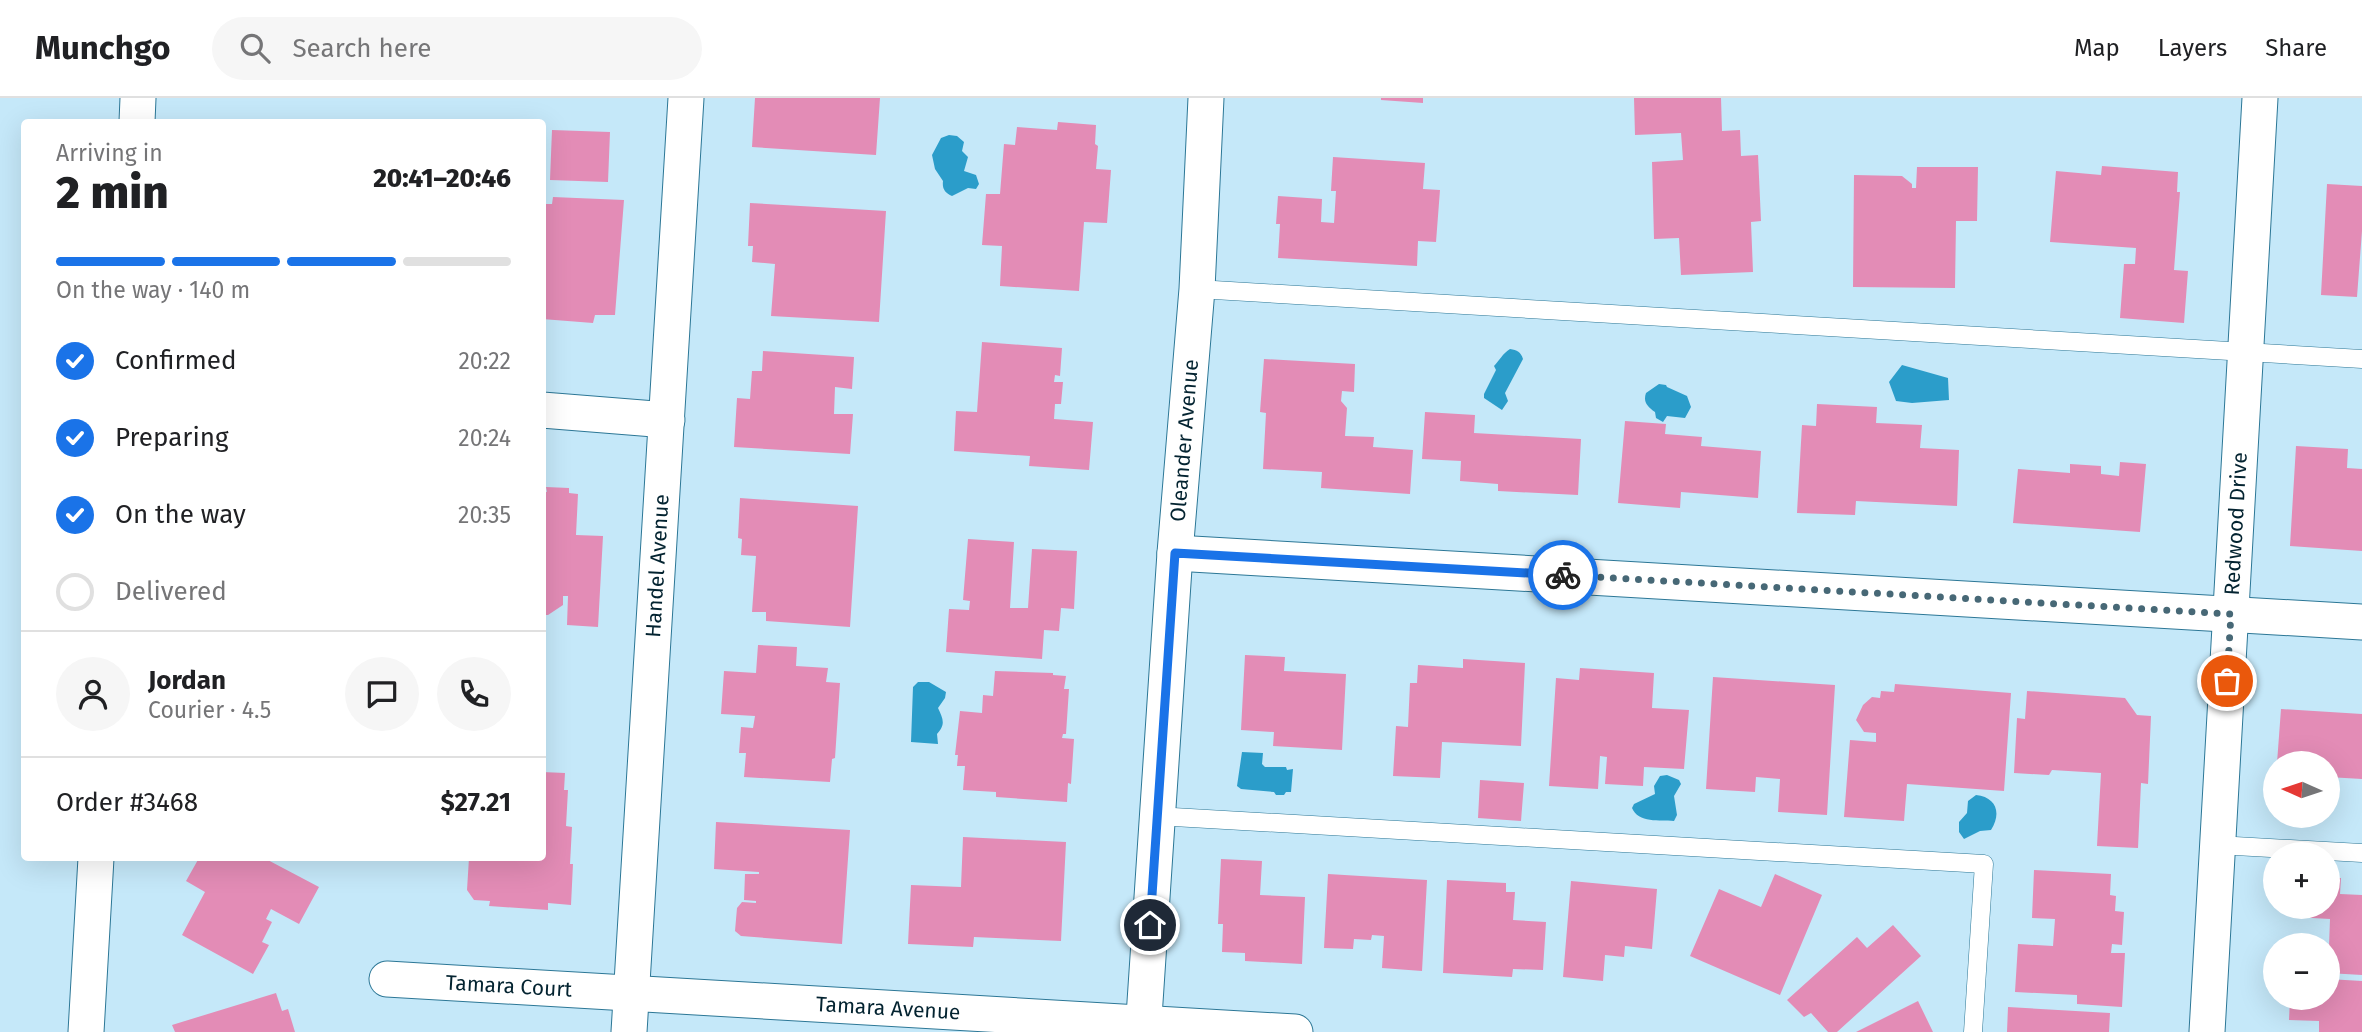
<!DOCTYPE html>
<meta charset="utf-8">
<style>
:root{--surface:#fff;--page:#f6f6f6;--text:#202124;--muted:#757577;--line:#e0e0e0;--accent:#1a73e8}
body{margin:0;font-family:"Fira Sans",sans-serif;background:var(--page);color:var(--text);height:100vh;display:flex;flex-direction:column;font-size:26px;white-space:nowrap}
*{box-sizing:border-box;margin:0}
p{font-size:23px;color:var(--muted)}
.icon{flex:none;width:38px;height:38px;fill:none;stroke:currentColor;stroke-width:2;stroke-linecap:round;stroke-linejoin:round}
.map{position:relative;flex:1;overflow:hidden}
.side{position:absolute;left:21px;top:21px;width:525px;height:742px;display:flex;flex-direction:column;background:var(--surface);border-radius:7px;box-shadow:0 7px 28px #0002}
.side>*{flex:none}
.needle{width:46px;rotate:273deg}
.controls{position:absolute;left:2263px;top:653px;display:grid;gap:14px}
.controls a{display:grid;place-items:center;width:77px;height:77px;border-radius:50%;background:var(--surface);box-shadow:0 7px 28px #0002;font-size:35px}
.pin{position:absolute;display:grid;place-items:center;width:60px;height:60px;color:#fff;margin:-30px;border:4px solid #fff;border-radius:50%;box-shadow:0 2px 7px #0007}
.courier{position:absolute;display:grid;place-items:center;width:70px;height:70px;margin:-35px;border:5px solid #1a73e8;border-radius:50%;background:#fff;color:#222;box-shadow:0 2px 9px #0007}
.summary em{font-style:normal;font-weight:800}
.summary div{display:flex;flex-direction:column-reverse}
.summary{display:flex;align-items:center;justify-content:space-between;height:119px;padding:0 35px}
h1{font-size:46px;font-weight:800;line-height:52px}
.bar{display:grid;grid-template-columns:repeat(4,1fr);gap:10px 7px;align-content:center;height:84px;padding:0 35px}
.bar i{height:9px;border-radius:5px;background:var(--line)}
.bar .on{background:var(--accent)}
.bar p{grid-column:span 4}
.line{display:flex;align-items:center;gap:18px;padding:0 35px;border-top:2px solid var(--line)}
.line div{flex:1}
.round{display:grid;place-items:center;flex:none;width:74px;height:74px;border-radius:37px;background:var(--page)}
ol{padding:0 35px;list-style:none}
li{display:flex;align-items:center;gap:21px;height:77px}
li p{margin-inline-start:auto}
li .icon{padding:7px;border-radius:50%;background:var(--accent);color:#fff;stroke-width:4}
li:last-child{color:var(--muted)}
li i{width:38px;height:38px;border:4px solid var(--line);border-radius:50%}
header{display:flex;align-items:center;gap:42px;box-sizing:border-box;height:98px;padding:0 35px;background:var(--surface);border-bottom:2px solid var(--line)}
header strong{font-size:33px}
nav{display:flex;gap:38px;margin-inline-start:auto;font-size:24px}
.search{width:490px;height:63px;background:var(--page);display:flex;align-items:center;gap:18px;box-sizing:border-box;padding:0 24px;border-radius:38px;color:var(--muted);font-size:26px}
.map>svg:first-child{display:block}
.water{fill:#2b9dca}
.building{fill:#e38cb6}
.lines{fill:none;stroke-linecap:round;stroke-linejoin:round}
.service-casing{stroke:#2c7796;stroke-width:19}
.minor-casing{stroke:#2c7796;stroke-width:37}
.service{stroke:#fff;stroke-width:18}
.minor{stroke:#fff;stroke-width:35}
.done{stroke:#476876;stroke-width:7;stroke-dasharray:0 12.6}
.route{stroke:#1a73e8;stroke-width:9}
.labels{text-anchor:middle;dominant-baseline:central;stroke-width:5;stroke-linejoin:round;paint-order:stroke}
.street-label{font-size:21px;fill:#032330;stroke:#fff}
</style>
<header>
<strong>Munchgo</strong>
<div class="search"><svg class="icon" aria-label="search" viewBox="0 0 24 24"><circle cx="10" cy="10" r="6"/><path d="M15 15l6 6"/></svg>Search here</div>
<nav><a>Map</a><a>Layers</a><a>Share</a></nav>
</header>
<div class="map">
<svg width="2362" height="934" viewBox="0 0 2362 934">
<rect width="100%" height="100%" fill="#c5e8f9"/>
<!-- water -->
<path class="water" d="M949,37L957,38L964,44L962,53L968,59L964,73L976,77L979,86L976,91L968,90L952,98C945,95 942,91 943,83L935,71L932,57L941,40Z
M1510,251C1517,252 1521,254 1523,261L1505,295L1508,303L1502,312L1484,300V296L1496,272L1494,268C1499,263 1503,255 1510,251Z
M1902,267L1948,280L1949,302L1912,305L1896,303L1889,284Z
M1659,286L1666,287L1667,289L1687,298L1691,309L1685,320L1667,318L1663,324L1656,320L1655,314C1647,308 1643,304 1646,295Z
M918,584H929L946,594L945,600L938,610C943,621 946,626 937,636L938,646L911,644L913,589Z
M1242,654L1263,655L1262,666L1265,669H1286L1287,672L1293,671L1291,694H1286L1284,697H1276L1274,694L1241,691L1237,688Z
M1667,677L1679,682L1681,686L1674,698L1677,717L1674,723C1660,722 1638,725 1632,710L1634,706L1655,696L1654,688L1660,678Z
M1976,697C1996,699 2002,715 1991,732L1980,733L1964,741L1959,734V724L1967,715L1968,703Z"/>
<!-- building -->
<path class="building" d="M755,0H880L876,57L752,49Z
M1381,0H1423V5L1381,2Z
M1634,0H1721L1722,33L1740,32L1741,58L1758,57L1761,123L1751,124L1753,174L1681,177L1679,140L1654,141L1652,64L1683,62L1681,35L1635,37Z
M1058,24L1096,27L1095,46L1098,48L1096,71L1111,72L1107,125L1084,124L1079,193L1000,188L1002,148L982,147L986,96H1000L1004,46L1015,47L1017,29L1057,32Z
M552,32L610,34L608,84L550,82Z
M1333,59L1425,65L1423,91L1440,92L1436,144L1418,143L1417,168L1278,160L1280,126H1276L1278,98L1322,101L1321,124L1334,125L1336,93H1331Z
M2102,68L2178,74L2177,94H2180L2174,172L2188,173L2184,225L2120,220L2124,166H2135L2136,150L2050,144L2056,73L2101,77Z
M1917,69H1978L1977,123H1956L1955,190L1853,189L1854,77L1902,78L1912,86V90H1916Z
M2327,86L2362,88V133L2357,199L2321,197Z
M553,99L624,102L615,217H595L593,225L542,221V106H552Z
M750,105L886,113L879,224L771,218L775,166L752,164L753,148H748Z
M982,244L1062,250L1060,278L1055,277L1054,284H1063L1061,306H1055L1054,321L1093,324L1089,372L1029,368L1030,358L954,353L956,313L977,314Z
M763,253L854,259L852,291L835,289L834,316H853L850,356L734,349L737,300L750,301L752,273H762Z
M1264,261L1355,266L1354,294L1342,293L1341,303L1347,310L1345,338L1374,339L1373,349L1413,352L1410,396L1321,390L1322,374L1263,371L1266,315L1260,314Z
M1817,306L1877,309L1876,325L1922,327L1920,350L1959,352L1957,408L1856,403L1855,417L1797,415L1802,327L1816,328Z
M1425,314L1475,317L1474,335L1581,341L1578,397L1498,393V386L1460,383L1461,363L1422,361Z
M1625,323L1666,326L1665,336L1702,339L1701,348L1761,353L1758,400L1681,394L1680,410L1618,405Z
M2296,348L2348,351L2347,370L2362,371V453L2290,448Z
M2120,364L2146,366L2140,434L2013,425L2018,371L2070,375V366L2101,368V376L2119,378Z
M546,389L569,390V395L578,396L576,437L603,438L598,529L567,527L568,498H563V507L548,517H542V393L547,394Z
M740,400L858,408L850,529L766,523V514H752L756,458L741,457L742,441L738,440Z
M968,441L1014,444L1010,510H1028L1032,451L1077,453L1074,511L1061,510L1059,533L1044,532L1042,561L946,554L949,511L969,512L970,503L963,502Z
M758,547L797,549L796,568L828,570L826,584L840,585L835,660L832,661L830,684L744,679L746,655H739L741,629L753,630L755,618L721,616L724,573L756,575Z
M1245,557L1285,559L1284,573L1346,576L1342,652L1273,648L1274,634L1241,632Z
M1463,561L1525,565L1521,648L1442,644L1440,680L1393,678L1396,628L1408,629L1410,585H1417L1418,567L1463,570Z
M1580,570L1654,575L1652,610L1689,612L1684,671L1644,669L1643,688L1605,686L1607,659L1600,658L1598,691L1549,688L1556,580L1579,582Z
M995,573L1053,575V577L1066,578L1064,591H1069L1066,636H1063L1062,640L1074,641L1071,686L1068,685L1067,704L996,699V694L963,692L965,668H957L958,657H955L960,613L982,615L983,597L993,598Z
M1713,579L1835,587L1827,717L1778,714L1780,681L1756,679L1755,694L1706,691Z
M1895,586L2011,595L2004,693L1907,686L1904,723L1844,719L1850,642L1876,644V635L1864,634L1856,622L1863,607L1872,599L1880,600L1881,593L1894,594Z
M2027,593L2125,600L2137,617L2151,618L2148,686L2141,685L2138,750L2097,748L2101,675L2052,672L2049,677L2014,675L2017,620L2025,621Z
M2281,611L2362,616V681L2328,679V665H2277Z
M542,674L565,675L564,692H568L566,728L572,729L570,766H573L571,807L548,805V812L489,808L490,803L474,802L467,792L469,760H542Z
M1480,682L1524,685L1521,723L1478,720Z
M716,724L850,732L842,846L741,838L735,833L737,810L742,804L756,805V803L744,802L745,776H759V774L714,771Z
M963,739L1066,744L1061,843L974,839L973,849L908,846L911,787L961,789Z
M199,760H264L319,789L299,826L271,811L266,821L272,824L262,844L269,847L253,876L182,837L205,794L186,783Z
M1221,761L1262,763L1260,797L1305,799L1302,866L1245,863V855L1222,854L1223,826H1218Z
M2034,772L2111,776L2110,797L2116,798L2115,813L2124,814L2122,847L2112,846L2111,855H2125L2122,909L2077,906V897L2015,894L2018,846L2053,848L2055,821L2032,820Z
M1328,776L1427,782L1422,873L1382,870L1384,838L1372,837L1371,842L1354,841L1353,851L1324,850Z
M1775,776L1822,797L1780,897L1690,858L1719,791L1761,809Z
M2328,780H2341L2340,796L2362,797V877L2328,875L2330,821L2294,819L2295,808H2328Z
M1447,782L1506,785V794H1515L1513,822L1546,824L1543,872L1513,871L1512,879L1443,875Z
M1571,783L1657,791L1652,851L1625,848L1624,859L1605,857L1603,883L1563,879Z
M1893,827L1921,858L1837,934H1828L1811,915L1804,919L1787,902L1857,839L1867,850Z
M2328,881L2362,883V934H2319V923L2289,922L2290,900H2328Z
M276,895L282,913L288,911L295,934H175L172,927Z
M1918,903L1933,934H1856Z
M2008,909L2110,915L2109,934H2007Z"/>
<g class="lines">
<!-- service casing -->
<g class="service-casing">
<path id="service" d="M1197,191L2362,261
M1156,718L1984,766L1973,934
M2217,747L2362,755"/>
</g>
<!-- minor casing -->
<g class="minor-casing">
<g id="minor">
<path d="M137,24L138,0"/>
<path d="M542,312L667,322"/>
<path d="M1175,455L2362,524"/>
<path id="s1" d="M387,881L1295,934"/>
<path d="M86,934L96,760"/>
<path id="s2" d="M629,934L686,0"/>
<path id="s3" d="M1143,934L1175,455L1197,191L1206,0"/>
<path id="s4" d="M2207,934L2260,0"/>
</g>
</g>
<!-- service -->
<use href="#service" class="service"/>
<!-- minor -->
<use href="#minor" class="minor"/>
</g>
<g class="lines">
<!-- done -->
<path class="done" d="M1563,477L2231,516L2227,583"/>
<!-- route -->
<path class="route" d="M1150,827L1175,455L1563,477"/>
</g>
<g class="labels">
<!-- street labels -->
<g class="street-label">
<text stroke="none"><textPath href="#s3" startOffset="593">Oleander Avenue</textPath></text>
<text stroke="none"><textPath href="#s4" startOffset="509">Redwood Drive</textPath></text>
<text stroke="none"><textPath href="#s2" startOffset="467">Handel Avenue</textPath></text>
<text stroke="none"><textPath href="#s1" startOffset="122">Tamara Court</textPath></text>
<text stroke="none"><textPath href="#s1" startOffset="502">Tamara Avenue</textPath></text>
</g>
</g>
</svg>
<div class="controls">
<a><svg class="needle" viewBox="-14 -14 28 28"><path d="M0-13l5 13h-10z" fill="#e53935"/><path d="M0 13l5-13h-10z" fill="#757577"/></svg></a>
<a>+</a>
<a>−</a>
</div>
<div class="pin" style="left:2227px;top:583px;background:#ea580c"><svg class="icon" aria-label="bag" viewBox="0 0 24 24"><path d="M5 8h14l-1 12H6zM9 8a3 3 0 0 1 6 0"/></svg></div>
<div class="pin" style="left:1150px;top:827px;background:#1f2937"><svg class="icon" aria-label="home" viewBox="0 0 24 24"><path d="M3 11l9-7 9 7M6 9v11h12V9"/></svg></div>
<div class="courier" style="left:1563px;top:477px"><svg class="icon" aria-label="bike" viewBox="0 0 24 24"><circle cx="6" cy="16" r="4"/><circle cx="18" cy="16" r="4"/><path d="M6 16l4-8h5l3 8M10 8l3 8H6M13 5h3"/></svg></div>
<section class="side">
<div class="summary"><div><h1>2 min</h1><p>Arriving in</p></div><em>20:41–20:46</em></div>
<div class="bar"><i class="on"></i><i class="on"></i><i class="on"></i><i></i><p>On the way · 140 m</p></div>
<ol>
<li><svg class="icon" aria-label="check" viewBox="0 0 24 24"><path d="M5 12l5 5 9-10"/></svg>Confirmed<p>20:22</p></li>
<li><svg class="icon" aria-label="check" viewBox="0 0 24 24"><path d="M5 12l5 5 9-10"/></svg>Preparing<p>20:24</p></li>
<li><svg class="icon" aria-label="check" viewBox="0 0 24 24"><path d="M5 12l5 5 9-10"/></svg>On the way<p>20:35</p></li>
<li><i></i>Delivered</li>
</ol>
<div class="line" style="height:126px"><a class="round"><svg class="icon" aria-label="person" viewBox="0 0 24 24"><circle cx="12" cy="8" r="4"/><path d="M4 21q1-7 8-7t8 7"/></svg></a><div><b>Jordan</b><p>Courier · 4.5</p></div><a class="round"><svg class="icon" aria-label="chat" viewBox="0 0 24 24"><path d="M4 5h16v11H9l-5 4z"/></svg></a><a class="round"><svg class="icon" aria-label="phone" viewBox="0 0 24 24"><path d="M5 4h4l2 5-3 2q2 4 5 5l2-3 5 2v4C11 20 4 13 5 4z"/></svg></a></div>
<div class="line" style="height:91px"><div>Order #3468</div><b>$27.21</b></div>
</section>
</div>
